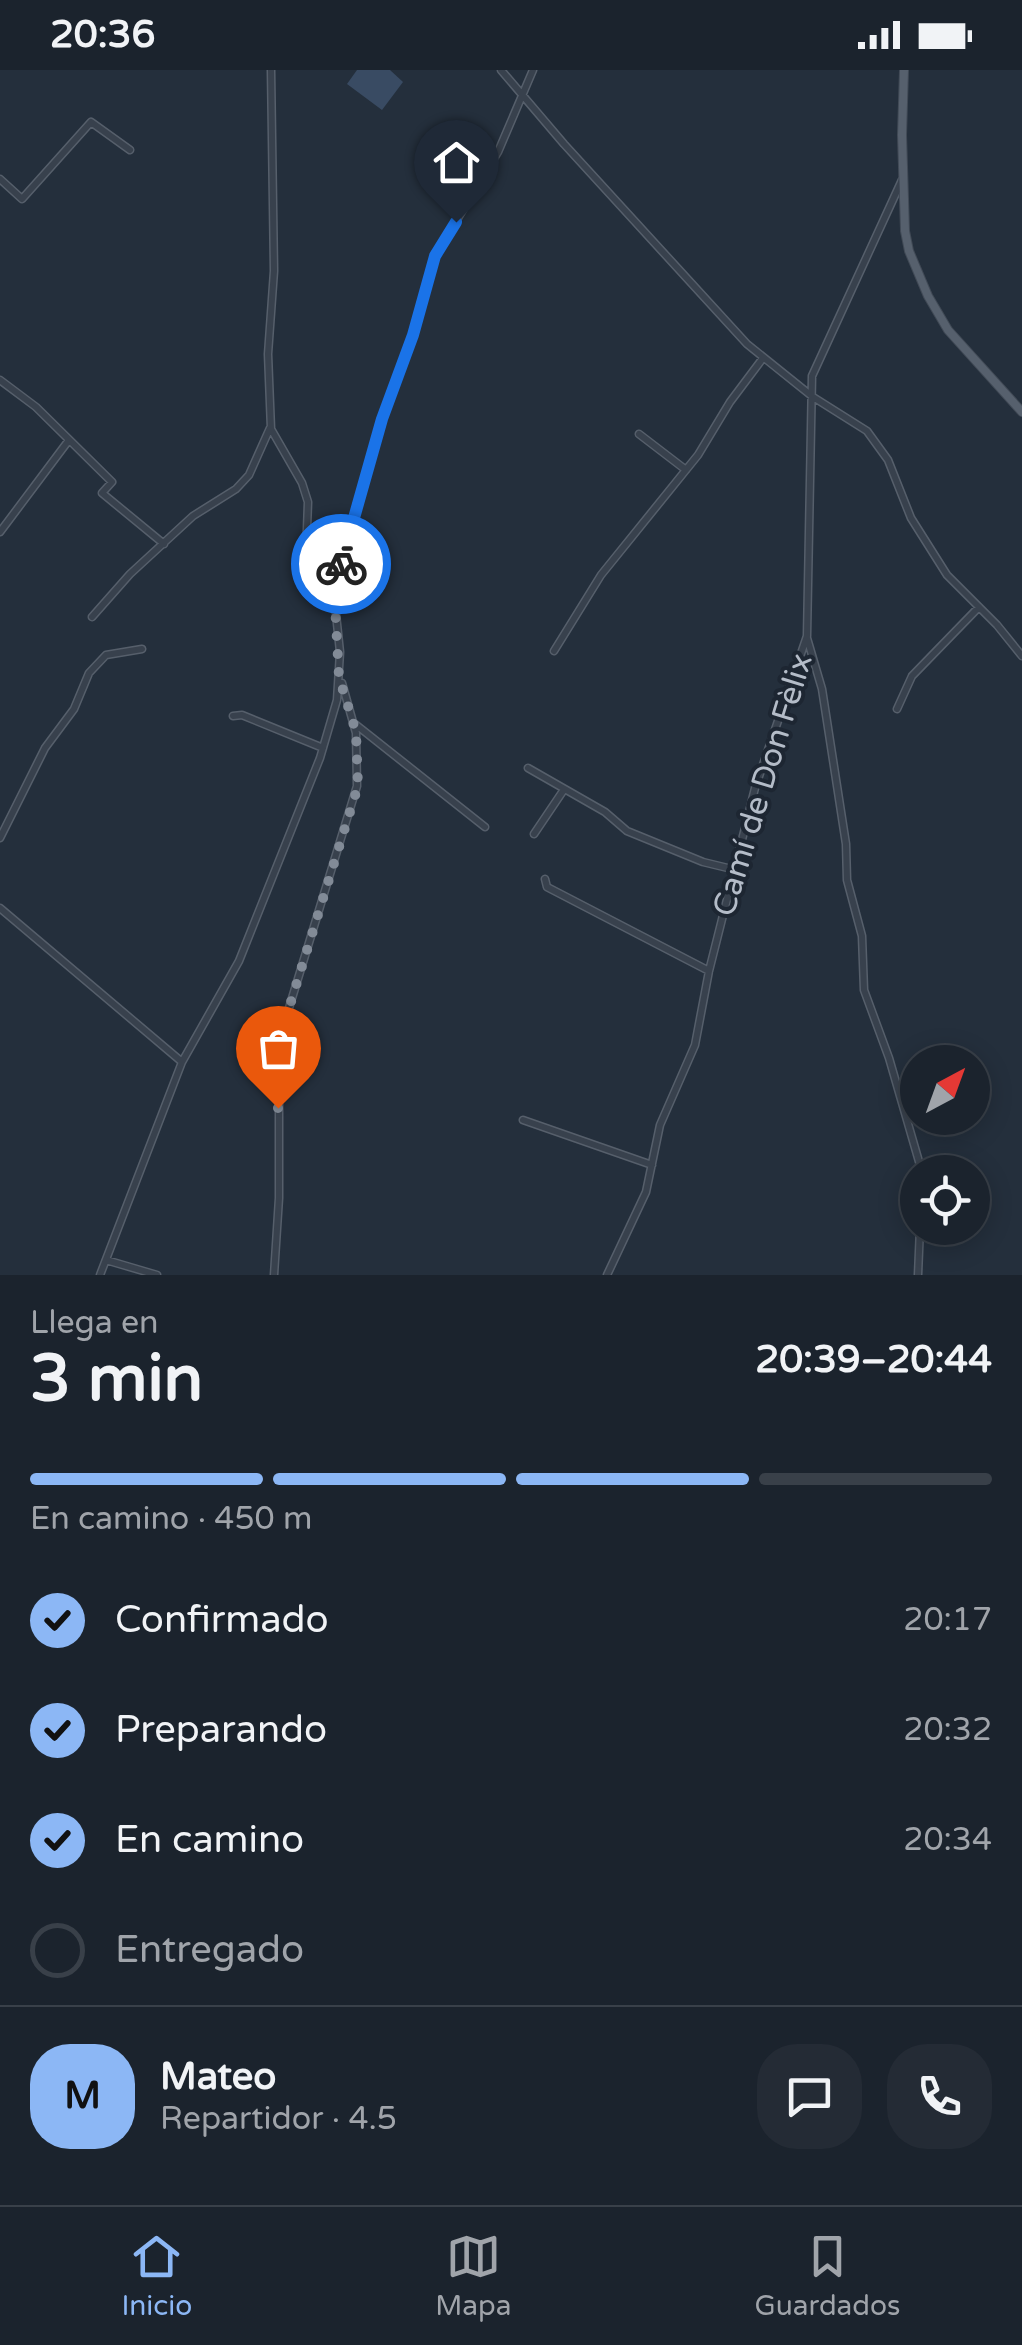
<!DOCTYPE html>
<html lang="es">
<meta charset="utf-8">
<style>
:root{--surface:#1b232d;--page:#242b35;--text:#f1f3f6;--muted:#a0a4aa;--line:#394049;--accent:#8cb7f5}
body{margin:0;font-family:"Varela Round",sans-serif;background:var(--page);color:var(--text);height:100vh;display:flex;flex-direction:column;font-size:38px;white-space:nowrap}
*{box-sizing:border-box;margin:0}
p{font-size:32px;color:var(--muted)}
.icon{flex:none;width:55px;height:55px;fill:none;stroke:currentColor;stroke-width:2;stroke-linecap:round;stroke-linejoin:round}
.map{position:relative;height:1205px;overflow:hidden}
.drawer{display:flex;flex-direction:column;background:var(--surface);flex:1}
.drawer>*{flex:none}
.needle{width:65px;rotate:41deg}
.buttons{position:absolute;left:900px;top:975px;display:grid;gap:20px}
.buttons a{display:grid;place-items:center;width:90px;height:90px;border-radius:50%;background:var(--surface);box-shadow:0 5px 25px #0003,0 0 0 2px var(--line);font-size:50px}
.pin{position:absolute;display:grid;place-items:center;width:85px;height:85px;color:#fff;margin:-102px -42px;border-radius:50% 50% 50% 0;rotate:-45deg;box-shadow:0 0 10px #0007}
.pin .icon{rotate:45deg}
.courier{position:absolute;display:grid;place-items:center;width:100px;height:100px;margin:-50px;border:8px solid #1a73e8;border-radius:50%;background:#fff;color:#222;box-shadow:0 2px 12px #0007}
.summary em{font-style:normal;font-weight:800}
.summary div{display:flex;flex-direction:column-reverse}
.summary{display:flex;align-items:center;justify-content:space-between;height:170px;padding:0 30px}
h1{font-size:65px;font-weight:800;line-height:75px}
.bar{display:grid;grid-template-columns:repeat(4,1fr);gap:15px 10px;align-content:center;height:120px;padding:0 30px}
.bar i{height:12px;border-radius:8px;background:var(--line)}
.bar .selected{background:var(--accent)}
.bar p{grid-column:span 4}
.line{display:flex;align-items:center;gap:25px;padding:0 30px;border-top:2px solid var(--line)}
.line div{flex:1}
.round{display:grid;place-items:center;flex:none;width:105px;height:105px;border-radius:40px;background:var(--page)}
ol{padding:0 30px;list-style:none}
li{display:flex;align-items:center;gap:30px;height:110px}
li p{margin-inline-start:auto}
li .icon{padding:10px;border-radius:50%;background:var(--accent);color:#111;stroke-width:4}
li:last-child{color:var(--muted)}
li i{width:55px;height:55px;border:5px solid var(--line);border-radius:50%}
.status{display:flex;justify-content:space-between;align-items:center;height:70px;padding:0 50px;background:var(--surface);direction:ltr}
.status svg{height:28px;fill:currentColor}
.menu{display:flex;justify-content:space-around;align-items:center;height:140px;border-top:2px solid var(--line);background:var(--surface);font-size:28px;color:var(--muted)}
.menu a{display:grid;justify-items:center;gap:5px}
.menu .selected{color:var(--accent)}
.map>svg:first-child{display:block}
.water{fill:#394b63}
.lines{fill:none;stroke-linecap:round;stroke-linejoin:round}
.minor-casing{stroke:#565f6b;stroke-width:9}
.major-casing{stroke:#414a56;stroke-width:10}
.minor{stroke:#38414d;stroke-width:6}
.major{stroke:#56606d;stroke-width:8}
.done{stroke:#828b97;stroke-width:10;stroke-dasharray:0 18}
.route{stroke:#1a73e8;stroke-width:12}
.labels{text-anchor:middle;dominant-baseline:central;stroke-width:8;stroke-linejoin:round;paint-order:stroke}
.street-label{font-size:32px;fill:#b4bcc8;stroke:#1d2632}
</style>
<div class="status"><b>20:36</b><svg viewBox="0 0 49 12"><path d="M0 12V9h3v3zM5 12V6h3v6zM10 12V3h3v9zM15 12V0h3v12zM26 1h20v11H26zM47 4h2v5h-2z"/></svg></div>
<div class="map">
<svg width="1022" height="1205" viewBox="0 0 1022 1205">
<rect width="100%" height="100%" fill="#242f3c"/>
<!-- water -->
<path class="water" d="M357,0H390L403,12L382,40L347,14Z"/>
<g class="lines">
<!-- minor casing -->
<g class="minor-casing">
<path id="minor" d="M271,0L274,201L268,284L271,359L302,413L308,432L306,485L335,518
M501,0L564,74L747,274L813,327L867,361L888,390L911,448L947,505L997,555L1022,586
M0,109L22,129L91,52L130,80
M0,310L36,337L112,412L102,423L164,474
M639,364L686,400
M0,462L69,370
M92,547L130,504L193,446L236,419L249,405L270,358
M807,568L822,619L846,774L847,810L862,866L864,920L889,988L922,1102
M554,581L601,505L698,385L730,332L763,288
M897,639L912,606L979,537
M233,646L242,645L323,678
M355,654L485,757
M528,698L605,742L627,761L703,792L736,800
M534,764L563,721
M0,768L45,678L74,639L89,603L106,585L142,579
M545,809L547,817L709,901
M0,838L182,992
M523,1050L652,1095
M106,1190L157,1205
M100,1205L182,992L239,891L320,688L337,630L340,582L335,535L337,509L382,349L413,265L435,186L498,82L533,0
M274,1205L279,1128V998L285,951L357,716L356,663L342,613
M607,1205L646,1122L660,1055L695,975L709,901L755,718L807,566L812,306L902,110
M918,1205L920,1158"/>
</g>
<!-- major casing -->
<g class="major-casing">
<path id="major" d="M904,0L902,65L905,161L909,181L928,226L948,260L1022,342"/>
</g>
<!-- minor -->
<use href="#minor" class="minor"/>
<!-- major -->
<use href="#major" class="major"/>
</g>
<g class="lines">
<!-- done -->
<path class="done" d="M278,1038L285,951L358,716L356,662L339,607L335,535L341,494"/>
<!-- route -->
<path class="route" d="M341,494L382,349L413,265L435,186L456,152"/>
</g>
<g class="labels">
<!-- street labels -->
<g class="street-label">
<text transform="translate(763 715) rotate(-73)">Camí de Don Fèlix</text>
</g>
</g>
</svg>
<div class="buttons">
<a><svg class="needle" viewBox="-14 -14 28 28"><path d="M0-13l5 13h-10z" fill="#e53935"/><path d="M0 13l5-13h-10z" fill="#a0a4aa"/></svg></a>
<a><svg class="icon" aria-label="locate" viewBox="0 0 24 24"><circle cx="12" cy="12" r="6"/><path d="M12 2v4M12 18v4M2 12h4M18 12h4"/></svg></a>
</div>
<div class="pin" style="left:278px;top:1038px;background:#ea580c"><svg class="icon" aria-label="bag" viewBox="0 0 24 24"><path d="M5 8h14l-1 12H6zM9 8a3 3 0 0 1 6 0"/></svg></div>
<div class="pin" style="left:456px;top:152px;background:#1f2937"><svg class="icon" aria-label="home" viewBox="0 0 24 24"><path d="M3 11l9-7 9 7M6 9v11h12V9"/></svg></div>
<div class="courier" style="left:341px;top:494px"><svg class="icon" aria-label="bike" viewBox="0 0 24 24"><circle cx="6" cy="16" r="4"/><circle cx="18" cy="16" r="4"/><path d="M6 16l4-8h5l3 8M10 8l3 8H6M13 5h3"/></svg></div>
</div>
<section class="drawer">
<div class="summary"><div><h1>3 min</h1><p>Llega en</p></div><em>20:39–20:44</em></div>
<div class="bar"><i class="selected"></i><i class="selected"></i><i class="selected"></i><i></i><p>En camino · 450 m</p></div>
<ol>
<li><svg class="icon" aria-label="check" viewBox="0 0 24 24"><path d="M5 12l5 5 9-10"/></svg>Confirmado<p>20:17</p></li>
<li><svg class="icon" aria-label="check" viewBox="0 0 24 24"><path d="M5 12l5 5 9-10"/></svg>Preparando<p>20:32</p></li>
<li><svg class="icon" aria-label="check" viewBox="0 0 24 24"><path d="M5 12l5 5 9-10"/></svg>En camino<p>20:34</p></li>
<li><i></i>Entregado</li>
</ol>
<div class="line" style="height:180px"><b class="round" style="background:var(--accent);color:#111">M</b><div><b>Mateo</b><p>Repartidor · 4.5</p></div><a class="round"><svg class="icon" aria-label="chat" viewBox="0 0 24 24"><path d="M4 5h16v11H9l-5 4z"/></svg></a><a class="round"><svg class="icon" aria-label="phone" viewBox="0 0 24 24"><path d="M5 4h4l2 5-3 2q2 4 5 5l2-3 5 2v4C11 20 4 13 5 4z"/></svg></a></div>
</section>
<nav class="menu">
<a class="selected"><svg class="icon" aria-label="home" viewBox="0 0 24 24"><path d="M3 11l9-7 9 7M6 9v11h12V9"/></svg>Inicio</a>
<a><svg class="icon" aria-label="map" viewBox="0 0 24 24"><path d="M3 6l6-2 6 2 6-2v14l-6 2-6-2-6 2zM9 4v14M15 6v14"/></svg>Mapa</a>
<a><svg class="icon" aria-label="saved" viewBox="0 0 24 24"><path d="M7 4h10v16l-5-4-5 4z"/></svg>Guardados</a>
</nav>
